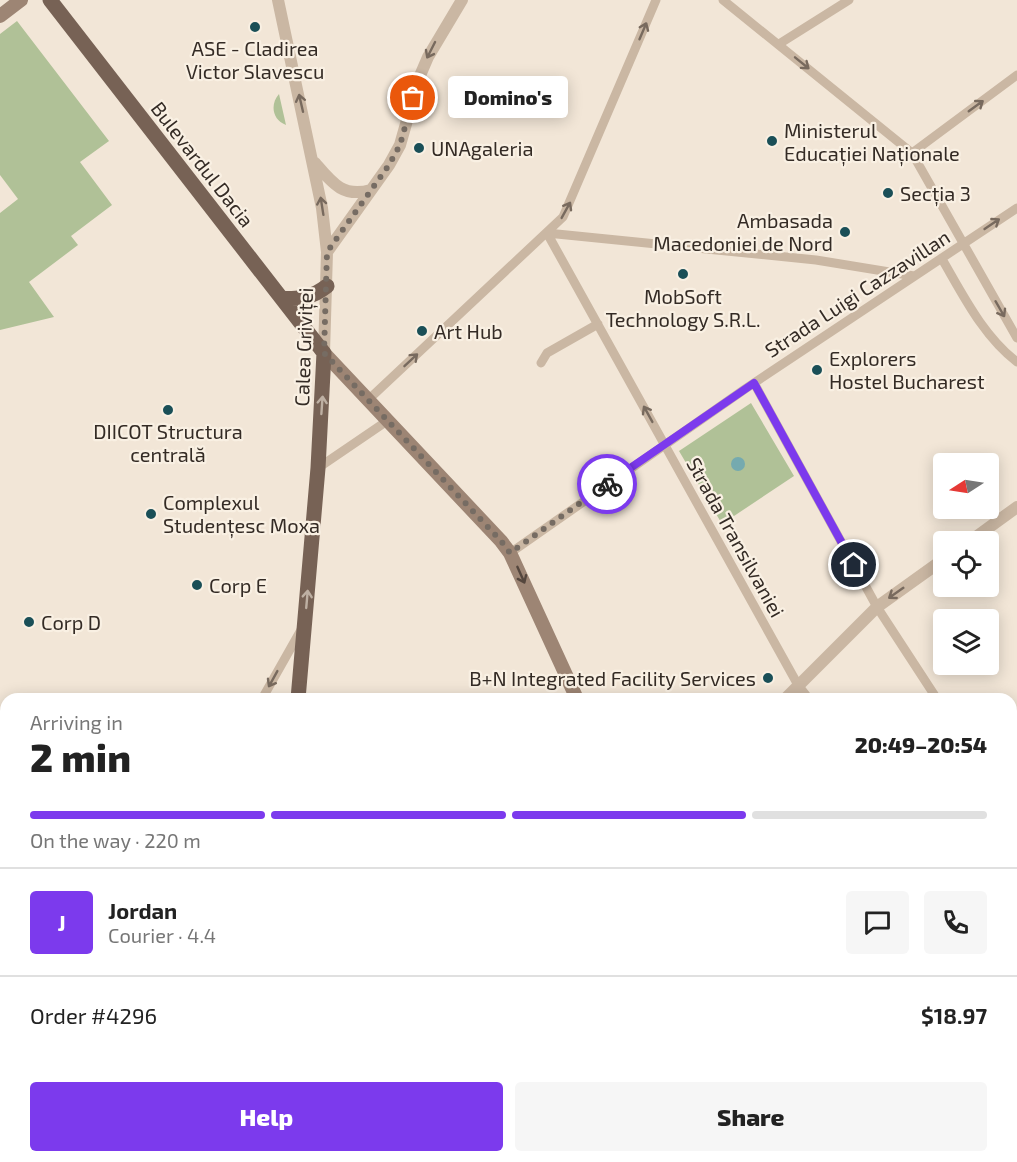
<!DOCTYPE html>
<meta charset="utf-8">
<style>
:root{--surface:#fff;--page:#f6f6f6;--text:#222;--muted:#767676;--line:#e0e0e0;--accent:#7c3aed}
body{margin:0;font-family:"Exo 2",sans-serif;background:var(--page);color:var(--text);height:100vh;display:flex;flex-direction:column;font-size:22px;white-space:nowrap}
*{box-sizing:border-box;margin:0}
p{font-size:20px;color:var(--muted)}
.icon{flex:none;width:33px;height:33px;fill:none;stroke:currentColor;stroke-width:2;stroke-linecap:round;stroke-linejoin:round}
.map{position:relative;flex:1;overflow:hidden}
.sheet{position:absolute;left:0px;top:693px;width:1017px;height:470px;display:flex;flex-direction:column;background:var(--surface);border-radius:18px 18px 0 0;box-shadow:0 3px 15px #0003}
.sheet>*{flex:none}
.needle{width:39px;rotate:258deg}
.tools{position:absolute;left:933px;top:453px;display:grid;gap:12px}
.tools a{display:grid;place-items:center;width:66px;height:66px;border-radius:6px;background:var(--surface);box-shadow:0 3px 15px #0003;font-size:30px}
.pin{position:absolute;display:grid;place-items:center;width:51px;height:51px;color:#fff;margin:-26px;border:3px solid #fff;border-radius:50%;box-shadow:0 2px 6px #0007}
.courier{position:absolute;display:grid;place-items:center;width:60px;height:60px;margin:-30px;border:4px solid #7c3aed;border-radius:50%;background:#fff;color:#222;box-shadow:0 2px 8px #0007}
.bubble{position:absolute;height:42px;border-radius:6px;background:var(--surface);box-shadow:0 3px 15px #0003;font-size:20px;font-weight:800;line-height:42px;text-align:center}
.overview em{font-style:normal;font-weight:800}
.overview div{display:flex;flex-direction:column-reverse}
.overview{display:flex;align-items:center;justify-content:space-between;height:102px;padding:0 30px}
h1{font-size:39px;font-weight:800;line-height:45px}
.bar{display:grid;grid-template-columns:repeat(4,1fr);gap:9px 6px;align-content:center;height:72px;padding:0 30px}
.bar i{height:8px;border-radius:4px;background:var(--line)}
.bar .active{background:var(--accent)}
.bar p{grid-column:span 4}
.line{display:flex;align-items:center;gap:15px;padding:0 30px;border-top:2px solid var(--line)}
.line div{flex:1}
.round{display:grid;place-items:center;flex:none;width:63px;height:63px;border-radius:6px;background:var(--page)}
.primary-button{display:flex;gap:12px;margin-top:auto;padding:12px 30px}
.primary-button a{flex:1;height:69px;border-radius:6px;background:var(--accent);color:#fff;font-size:24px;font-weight:800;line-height:69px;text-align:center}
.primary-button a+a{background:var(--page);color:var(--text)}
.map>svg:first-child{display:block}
.green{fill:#b0c197}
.water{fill:#75aaaf}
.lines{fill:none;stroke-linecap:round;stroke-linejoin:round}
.minor{stroke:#cab7a3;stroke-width:9}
.tertiary{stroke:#cab7a3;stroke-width:12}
.secondary{stroke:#9d8574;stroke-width:14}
.primary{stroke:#776255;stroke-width:15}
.oneway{stroke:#786a5e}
.oneway2{stroke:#beb0a3}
.oneway3{stroke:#54463d}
.done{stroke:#766c63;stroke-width:6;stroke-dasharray:0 10.8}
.route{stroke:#7c3aed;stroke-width:8}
.poi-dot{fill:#1a4f57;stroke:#f9f0e3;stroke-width:2}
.labels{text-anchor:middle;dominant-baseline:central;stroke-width:4.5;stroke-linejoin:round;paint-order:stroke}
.poi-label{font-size:20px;fill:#342b25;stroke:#f9f0e3;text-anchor:start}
.street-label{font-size:20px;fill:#342b25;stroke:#f9f0e3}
</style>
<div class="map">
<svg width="1017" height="1162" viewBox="0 0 1017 1162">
<rect width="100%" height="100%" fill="#f2e6d7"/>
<!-- green -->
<path class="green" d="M17,21L109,141L80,162L112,205L71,236L78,245L29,282L54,317L0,330V213L18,199L0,175V34Z
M279,94L286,125C272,120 270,104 279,94Z
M751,403L794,476L722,524L679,451Z
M378,1157V1156L431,1157L430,1162H379Z"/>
<!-- water -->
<path class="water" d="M731 464a7 7 0 1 1 14 0a7 7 0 1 1-14 0Z"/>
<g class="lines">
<!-- minor -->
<path class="minor" d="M723,0L912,153L1017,338
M779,44L849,0
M912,153L1017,75
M547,233L798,685L809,699
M547,233L816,260L914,276
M942,259C963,295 983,336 1017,362
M541,363L547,353L598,324
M754,383L877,607L937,699
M368,400L563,217L656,0
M318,468L387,421
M510,553L745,389L1017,208
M262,699L301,630
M0,748L6,759
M0,820L6,818
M904,1156L906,1162
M995,1156L997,1162"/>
<!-- tertiary -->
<path class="tertiary" d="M278,0L322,208L327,252L324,353
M315,163C332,183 343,198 371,190
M327,252L389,165L400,145L419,78L428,57L462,0
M969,542L1017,507
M785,699L877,607L944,559
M438,1162L440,1156"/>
<!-- secondary -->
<path class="secondary" d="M0,16L21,0
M324,353L501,541L510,553L577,699
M783,1156L785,1162"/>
<!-- primary -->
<path class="primary" d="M50,0L324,353L318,468L298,699
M282,298C300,300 313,297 327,286
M261,1156L262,1162"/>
</g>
<!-- one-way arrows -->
<defs><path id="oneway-shaft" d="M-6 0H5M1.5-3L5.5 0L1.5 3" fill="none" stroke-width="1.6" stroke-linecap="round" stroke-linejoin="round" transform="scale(1.5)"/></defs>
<g class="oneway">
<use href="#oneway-shaft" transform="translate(643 31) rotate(-67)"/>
<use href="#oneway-shaft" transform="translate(431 50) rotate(117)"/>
<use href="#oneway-shaft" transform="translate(802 63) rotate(39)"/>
<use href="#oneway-shaft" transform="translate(301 103) rotate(-103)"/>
<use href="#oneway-shaft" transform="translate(976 106) rotate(-36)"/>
<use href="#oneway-shaft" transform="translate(322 206) rotate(-99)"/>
<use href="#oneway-shaft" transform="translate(566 210) rotate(-61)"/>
<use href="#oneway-shaft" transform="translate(992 224) rotate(-34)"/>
<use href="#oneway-shaft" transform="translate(1000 309) rotate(60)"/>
<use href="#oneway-shaft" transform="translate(411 360) rotate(-43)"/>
<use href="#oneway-shaft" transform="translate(648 414) rotate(-119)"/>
<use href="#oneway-shaft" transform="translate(896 593) rotate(145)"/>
<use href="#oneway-shaft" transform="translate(273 679) rotate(119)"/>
</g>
<g class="oneway2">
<use href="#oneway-shaft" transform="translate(322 405) rotate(-86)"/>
<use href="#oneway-shaft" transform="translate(307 599) rotate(-85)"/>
</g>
<use class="oneway3" href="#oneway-shaft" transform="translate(521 575) rotate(66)"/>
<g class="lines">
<!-- done -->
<path class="done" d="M413,98L400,145L389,165L327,252L324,353L501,541L510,553L607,484"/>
<!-- route -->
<path class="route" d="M607,484L754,383L854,565"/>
</g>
<!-- markers -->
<g class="poi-dot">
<circle cx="255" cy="27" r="6"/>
<circle cx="772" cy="141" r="6"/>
<circle cx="419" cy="148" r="6"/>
<circle cx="888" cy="193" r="6"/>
<circle cx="845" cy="232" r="6"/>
<circle cx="683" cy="274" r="6"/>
<circle cx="422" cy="331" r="6"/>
<circle cx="817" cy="370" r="6"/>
<circle cx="168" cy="410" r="6"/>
<circle cx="151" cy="514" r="6"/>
<circle cx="197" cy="585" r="6"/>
<circle cx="29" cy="622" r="6"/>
<circle cx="768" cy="678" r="6"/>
</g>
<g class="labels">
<!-- poi labels -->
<g class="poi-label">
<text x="255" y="48" text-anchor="middle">ASE - Cladirea<tspan x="255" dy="23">Victor Slavescu</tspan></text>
<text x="784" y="130">Ministerul<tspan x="784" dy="23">Educației Naționale</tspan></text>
<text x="431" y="148">UNAgaleria</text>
<text x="900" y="193">Secția 3</text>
<text x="833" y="220" text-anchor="end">Ambasada<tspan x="833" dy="23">Macedoniei de Nord</tspan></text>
<text x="683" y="296" text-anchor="middle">MobSoft<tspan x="683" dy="23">Technology S.R.L.</tspan></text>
<text x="434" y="331">Art Hub</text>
<text x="829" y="358">Explorers<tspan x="829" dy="23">Hostel Bucharest</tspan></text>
<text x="168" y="431" text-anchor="middle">DIICOT Structura<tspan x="168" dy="23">centrală</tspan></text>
<text x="163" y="502">Complexul<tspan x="163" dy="23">Studențesc Moxa</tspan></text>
<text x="209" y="585">Corp E</text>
<text x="41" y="622">Corp D</text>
<text x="756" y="678" text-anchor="end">B+N Integrated Facility Services</text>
</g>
<!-- street labels -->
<g class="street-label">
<text transform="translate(203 164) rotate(52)">Bulevardul Dacia</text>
<text transform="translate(857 293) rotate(-33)">Strada Luigi Cazzavillan</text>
<text transform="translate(303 347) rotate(-88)">Calea Griviței</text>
<text transform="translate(736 537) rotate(61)">Strada Transilvaniei</text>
</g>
</g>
</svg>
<div class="tools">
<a><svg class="needle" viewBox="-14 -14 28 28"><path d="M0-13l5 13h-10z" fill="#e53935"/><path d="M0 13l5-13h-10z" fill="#767676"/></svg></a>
<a><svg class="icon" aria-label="locate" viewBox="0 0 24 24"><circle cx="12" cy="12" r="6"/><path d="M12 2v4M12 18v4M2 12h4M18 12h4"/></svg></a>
<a><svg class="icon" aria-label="layers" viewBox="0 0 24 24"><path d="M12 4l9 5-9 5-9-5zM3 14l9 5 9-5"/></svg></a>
</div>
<div class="pin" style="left:413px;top:98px;background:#ea580c"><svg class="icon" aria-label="bag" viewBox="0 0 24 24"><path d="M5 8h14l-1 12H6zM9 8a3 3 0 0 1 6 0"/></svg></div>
<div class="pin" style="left:854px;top:565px;background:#1f2937"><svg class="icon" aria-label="home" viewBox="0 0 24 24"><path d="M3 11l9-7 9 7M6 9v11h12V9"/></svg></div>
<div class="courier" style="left:607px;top:484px"><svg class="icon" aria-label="bike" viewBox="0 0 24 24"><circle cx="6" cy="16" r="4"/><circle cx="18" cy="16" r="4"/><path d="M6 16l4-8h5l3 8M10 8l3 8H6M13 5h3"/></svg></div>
<div class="bubble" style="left:448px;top:76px;width:120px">Domino's</div>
<section class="sheet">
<div class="overview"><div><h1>2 min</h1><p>Arriving in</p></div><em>20:49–20:54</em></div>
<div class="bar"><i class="active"></i><i class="active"></i><i class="active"></i><i></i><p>On the way · 220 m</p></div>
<div class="line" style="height:108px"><b class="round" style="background:var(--accent);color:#fff">J</b><div><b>Jordan</b><p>Courier · 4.4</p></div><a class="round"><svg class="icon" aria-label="chat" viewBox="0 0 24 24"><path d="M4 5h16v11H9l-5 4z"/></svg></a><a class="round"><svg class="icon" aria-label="phone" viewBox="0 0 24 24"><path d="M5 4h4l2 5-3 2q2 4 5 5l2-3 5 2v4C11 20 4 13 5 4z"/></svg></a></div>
<div class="line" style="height:78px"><div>Order #4296</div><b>$18.97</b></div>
<div class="primary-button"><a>Help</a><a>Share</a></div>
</section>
</div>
